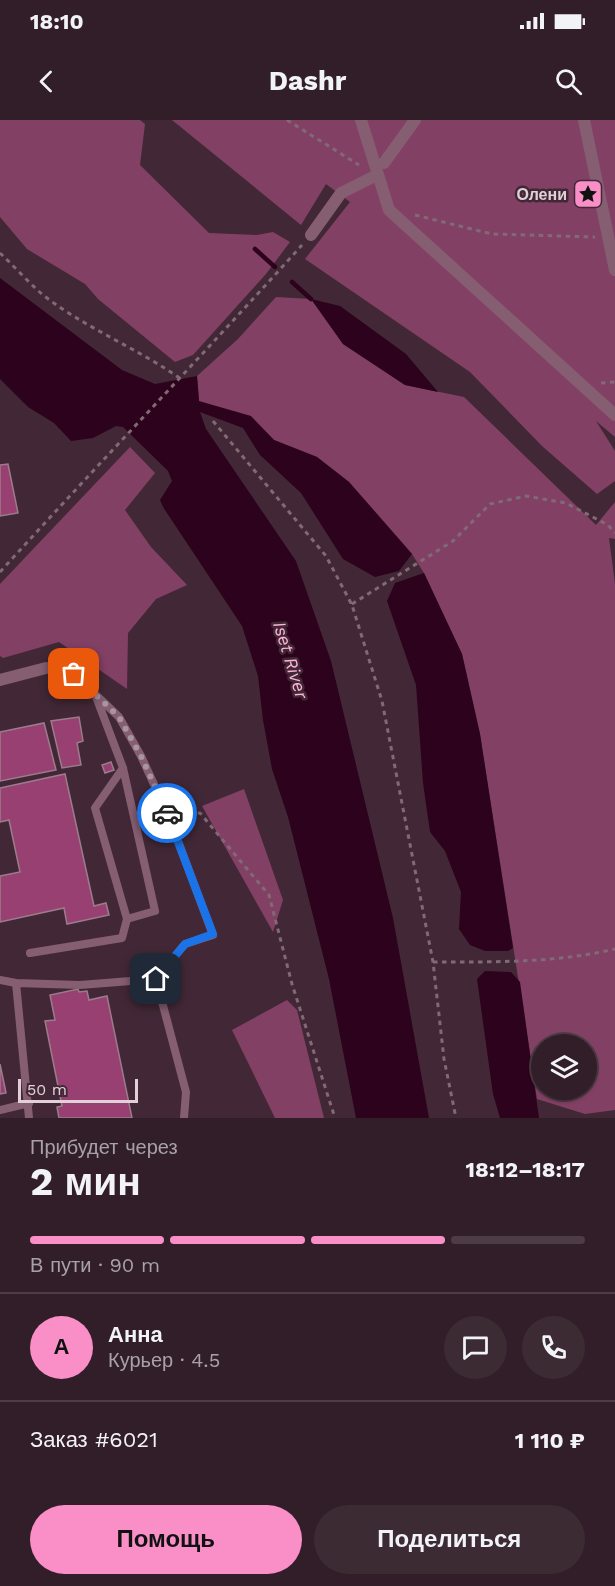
<!DOCTYPE html>
<html lang="ru">
<meta charset="utf-8">
<style>
:root{--surface:#321e28;--page:#3d2b34;--text:#f1f3f6;--muted:#a8a2a8;--line:#4d3c45;--accent:#fa8fc8}
body{margin:0;font-family:"Work Sans",sans-serif;background:var(--page);color:var(--text);height:100vh;display:flex;flex-direction:column;font-size:22px;white-space:nowrap}
*{box-sizing:border-box;margin:0}
p{font-size:20px;color:var(--muted)}
.icon{flex:none;width:33px;height:33px;fill:none;stroke:currentColor;stroke-width:2;stroke-linecap:round;stroke-linejoin:round}
.map{position:relative;height:998px;overflow:hidden}
.panel{display:flex;flex-direction:column;background:var(--surface);flex:1}
.panel>*{flex:none}
.fabs{position:absolute;left:531px;top:914px;display:grid;gap:12px}
.fabs a{display:grid;place-items:center;width:66px;height:66px;border-radius:50%;background:var(--surface);box-shadow:0 2px 4px #0004,0 0 0 2px var(--line);font-size:30px}
.scale{position:absolute;left:18px;bottom:15px;width:120px;box-sizing:border-box;padding-left:6px;border:3px solid #e1d0d8;border-top:0;font-size:16px;line-height:21px;white-space:nowrap;color:#e1d0d8;-webkit-text-stroke:4px #422836;paint-order:stroke}
.pin{position:absolute;display:grid;place-items:center;width:51px;height:51px;color:#fff;margin:-26px;border-radius:12px;box-shadow:0 3px 9px #0006}
.courier{position:absolute;display:grid;place-items:center;width:60px;height:60px;margin:-30px;border:4px solid #1a73e8;border-radius:50%;background:#fff;color:#222;box-shadow:0 2px 8px #0007}
.headline em{font-style:normal;font-weight:700}
.headline div{display:flex;flex-direction:column-reverse}
.headline{display:flex;align-items:center;justify-content:space-between;height:102px;padding:0 30px}
h1{font-size:39px;font-weight:700;line-height:45px}
.bar{display:grid;grid-template-columns:repeat(4,1fr);gap:9px 6px;align-content:center;height:72px;padding:0 30px}
.bar i{height:8px;border-radius:4px;background:var(--line)}
.bar .selected{background:var(--accent)}
.bar p{grid-column:span 4}
.line{display:flex;align-items:center;gap:15px;padding:0 30px;border-top:2px solid var(--line)}
.line div{flex:1}
.round{display:grid;place-items:center;flex:none;width:63px;height:63px;border-radius:32px;background:var(--page)}
.button{display:flex;gap:12px;margin-top:auto;padding:12px 30px}
.button a{flex:1;height:69px;border-radius:36px;background:var(--accent);color:#111;font-size:24px;font-weight:700;line-height:69px;text-align:center}
.button a+a{background:var(--page);color:var(--text)}
.status{display:flex;justify-content:space-between;align-items:center;height:42px;padding:0 30px;background:var(--surface);direction:ltr}
.status svg{height:16px;fill:currentColor}
header{display:flex;justify-content:space-between;align-items:center;height:78px;padding:0 30px;background:var(--surface);font-size:27px;font-weight:700}
.map>svg:first-child{display:block}
.green{fill:#834065;fill-rule:evenodd}
.water{fill:#2d021c}
.lines{fill:none;stroke-linecap:round;stroke-linejoin:round}
.stream{stroke:#2d021c;stroke-width:4.5}
.building{fill:#974071;stroke:#9b7c8b;stroke-width:1.5}
.path{stroke:#806a75;stroke-width:3;stroke-dasharray:4.5 4.5;stroke-linecap:butt}
.service{stroke:#865e72;stroke-width:8}
.pedestrian{stroke:#865e72;stroke-width:12}
.minor{stroke:#865e72;stroke-width:12}
.done{stroke:#a9959f;stroke-width:6;stroke-dasharray:0 10.8}
.route{stroke:#1a73e8;stroke-width:8}
.labels{text-anchor:middle;dominant-baseline:central;stroke-width:5;stroke-linejoin:round;paint-order:stroke}
.poi-label{font-size:16px;font-weight:bold;fill:#e1d0d8;stroke:#422836;text-anchor:end}
.water-label{font-size:18px;font-style:italic;fill:#fcb4d8;stroke:#422836}
</style>
<div class="status"><b>18:10</b><svg viewBox="0 0 49 12"><path d="M0 12V9h3v3zM5 12V6h3v6zM10 12V3h3v9zM15 12V0h3v12zM26 1h20v11H26zM47 4h2v5h-2z"/></svg></div>
<header><svg class="icon" aria-label="back" viewBox="0 0 24 24"><path d="M15 5l-7 7 7 7"/></svg>Dashr<svg class="icon" aria-label="search" viewBox="0 0 24 24"><circle cx="10" cy="10" r="6"/><path d="M15 15l6 6"/></svg></header>
<div class="map">
<svg width="615" height="998" viewBox="0 0 615 998">
<rect width="100%" height="100%" fill="#422836"/>
<!-- green -->
<path class="green" d="M0,0H140L145,4L140,45L209,113L257,115L273,112L290,122L266,154L193,235L175,242L98,179L85,164L27,129L0,97Z
M172,0H615V317L596,301L615,331V361L597,374L542,326L470,252L305,139L350,82L326,64L301,105Z
M276,177L311,179L343,224L405,265L464,277L596,405L615,382V419L609,418L615,464V990L585,994L537,979L480,614L462,534L424,453L412,434L349,362L317,337L274,320L250,296L200,292L197,256L238,219ZM542,924H586V969H542Z
M130,327L155,353L125,390L151,427L187,465L156,479L128,513L127,569L59,522L3,538L0,536V464Z
M244,669L283,780L273,812L202,686Z
M287,880L297,890L324,998H275L232,910Z"/>
<!-- water -->
<path class="water" d="M0,158L122,250L155,264L197,256L199,281L251,296L274,320L317,337L349,362L412,434L399,451L375,457L343,439L301,373L260,335L243,308L200,292L206,309L296,441L331,541L393,798L429,998H356L329,859L288,697L272,649L263,600L258,556L242,506L163,387L160,380L172,361L168,351L123,307L116,306L93,318L71,321L54,303L28,287L0,259Z
M311,179L340,186L406,234L438,272L405,265L343,224Z
M424,453L462,534L480,614L513,828L508,831H485L470,825L459,809L461,772L445,731L430,712L423,663L416,565L387,481L395,463Z
M485,851L511,852L520,862L539,998H500L493,974L477,859Z"/>
<g class="lines">
<!-- stream -->
<path class="stream" d="M255,129L275,147
M292,162L311,179"/>
</g>
<!-- building -->
<path class="building" d="M8,344L18,393L0,396V345Z
M79,597L83,621L77,623L81,645L62,648L51,601Z
M44,603L56,650L0,661V612Z
M111,642L114,650L105,653L102,645Z
M65,654L94,786L106,783L109,795L67,804L64,788L0,802V756L20,752L9,700L0,702V668Z
M78,869L79,872L87,871L89,880L107,876L132,998H59L57,987L62,986L45,901L55,900L50,875Z
M0,944L6,973L0,974Z"/>
<g class="lines">
<!-- path -->
<path class="path" d="M287,0L359,45
M415,95L492,114L595,117
M0,133C14,146 28,162 43,175C85,208 137,228 181,259
M601,263L615,262
M213,301L326,436L352,485L382,581L433,842L444,939L456,998
M0,452C100,342 203,235 302,125
M352,484L453,421L490,384L526,376L566,383L608,405L615,413
M180,695L200,693L269,775L292,864L335,998
M433,842C494,842 555,843 615,829"/>
<!-- service -->
<path class="service" d="M46,548L74,554L119,597L141,636L169,697L213,815L185,824L156,859
M95,574L123,648L155,791L127,799
M30,833L122,818L127,799L95,688L123,648
M0,860L16,863L29,998
M16,863L80,865L156,859L186,972L184,998
M0,990L29,983"/>
<!-- pedestrian -->
<path class="pedestrian" d="M361,0L389,90L615,295
M584,0L615,150
M384,43L415,0
M311,115L341,73L377,55"/>
<!-- minor -->
<path class="minor" d="M0,560L46,548"/>
</g>
<g class="lines">
<!-- done -->
<path class="done" d="M74,554L119,597L141,636L167,693"/>
<!-- route -->
<path class="route" d="M156,859L185,824L213,814L167,693"/>
</g>
<!-- icons -->
<defs>
<g id="sight-square" transform="scale(1.5)"><rect x="-9" y="-9" width="18" height="18" rx="4" fill="#fa8fc8" stroke="#422836"/><path d="M0-6L1.8-2.2L6-1.7L2.9 1.2L3.7 5.4L0 3.3L-3.7 5.4L-2.9 1.2L-6-1.7L-1.8-2.2Z" fill="#111"/></g>
</defs>
<g fill-rule="evenodd">
<use href="#sight-square" x="588" y="74"/>
</g>
<g class="labels">
<!-- poi labels -->
<g class="poi-label">
<text x="567" y="74">Олени</text>
</g>
<!-- water labels -->
<g class="water-label">
<text transform="translate(291 540) rotate(73)">Iset River</text>
</g>
</g>
</svg>
<div class="fabs">
<a><svg class="icon" aria-label="layers" viewBox="0 0 24 24"><path d="M12 4l9 5-9 5-9-5zM3 14l9 5 9-5"/></svg></a>
</div>
<div class="scale">50 m</div>
<div class="pin" style="left:74px;top:554px;background:#ea580c"><svg class="icon" aria-label="bag" viewBox="0 0 24 24"><path d="M5 8h14l-1 12H6zM9 8a3 3 0 0 1 6 0"/></svg></div>
<div class="pin" style="left:156px;top:859px;background:#1f2937"><svg class="icon" aria-label="home" viewBox="0 0 24 24"><path d="M3 11l9-7 9 7M6 9v11h12V9"/></svg></div>
<div class="courier" style="left:167px;top:693px"><svg class="icon" aria-label="car" viewBox="0 0 24 24"><path d="M5 17H2v-5l4-1 3-4h7l3 4 3 1v5h-3M9 17h6M6 11h13"/><circle cx="7" cy="17" r="2"/><circle cx="17" cy="17" r="2"/></svg></div>
</div>
<section class="panel">
<div class="headline"><div><h1>2 мин</h1><p>Прибудет через</p></div><em>18:12–18:17</em></div>
<div class="bar"><i class="selected"></i><i class="selected"></i><i class="selected"></i><i></i><p>В пути · 90 m</p></div>
<div class="line" style="height:108px"><b class="round" style="background:var(--accent);color:#111">А</b><div><b>Анна</b><p>Курьер · 4.5</p></div><a class="round"><svg class="icon" aria-label="chat" viewBox="0 0 24 24"><path d="M4 5h16v11H9l-5 4z"/></svg></a><a class="round"><svg class="icon" aria-label="phone" viewBox="0 0 24 24"><path d="M5 4h4l2 5-3 2q2 4 5 5l2-3 5 2v4C11 20 4 13 5 4z"/></svg></a></div>
<div class="line" style="height:78px"><div>Заказ #6021</div><b>1 110 ₽</b></div>
<div class="button"><a>Помощь</a><a>Поделиться</a></div>
</section>
